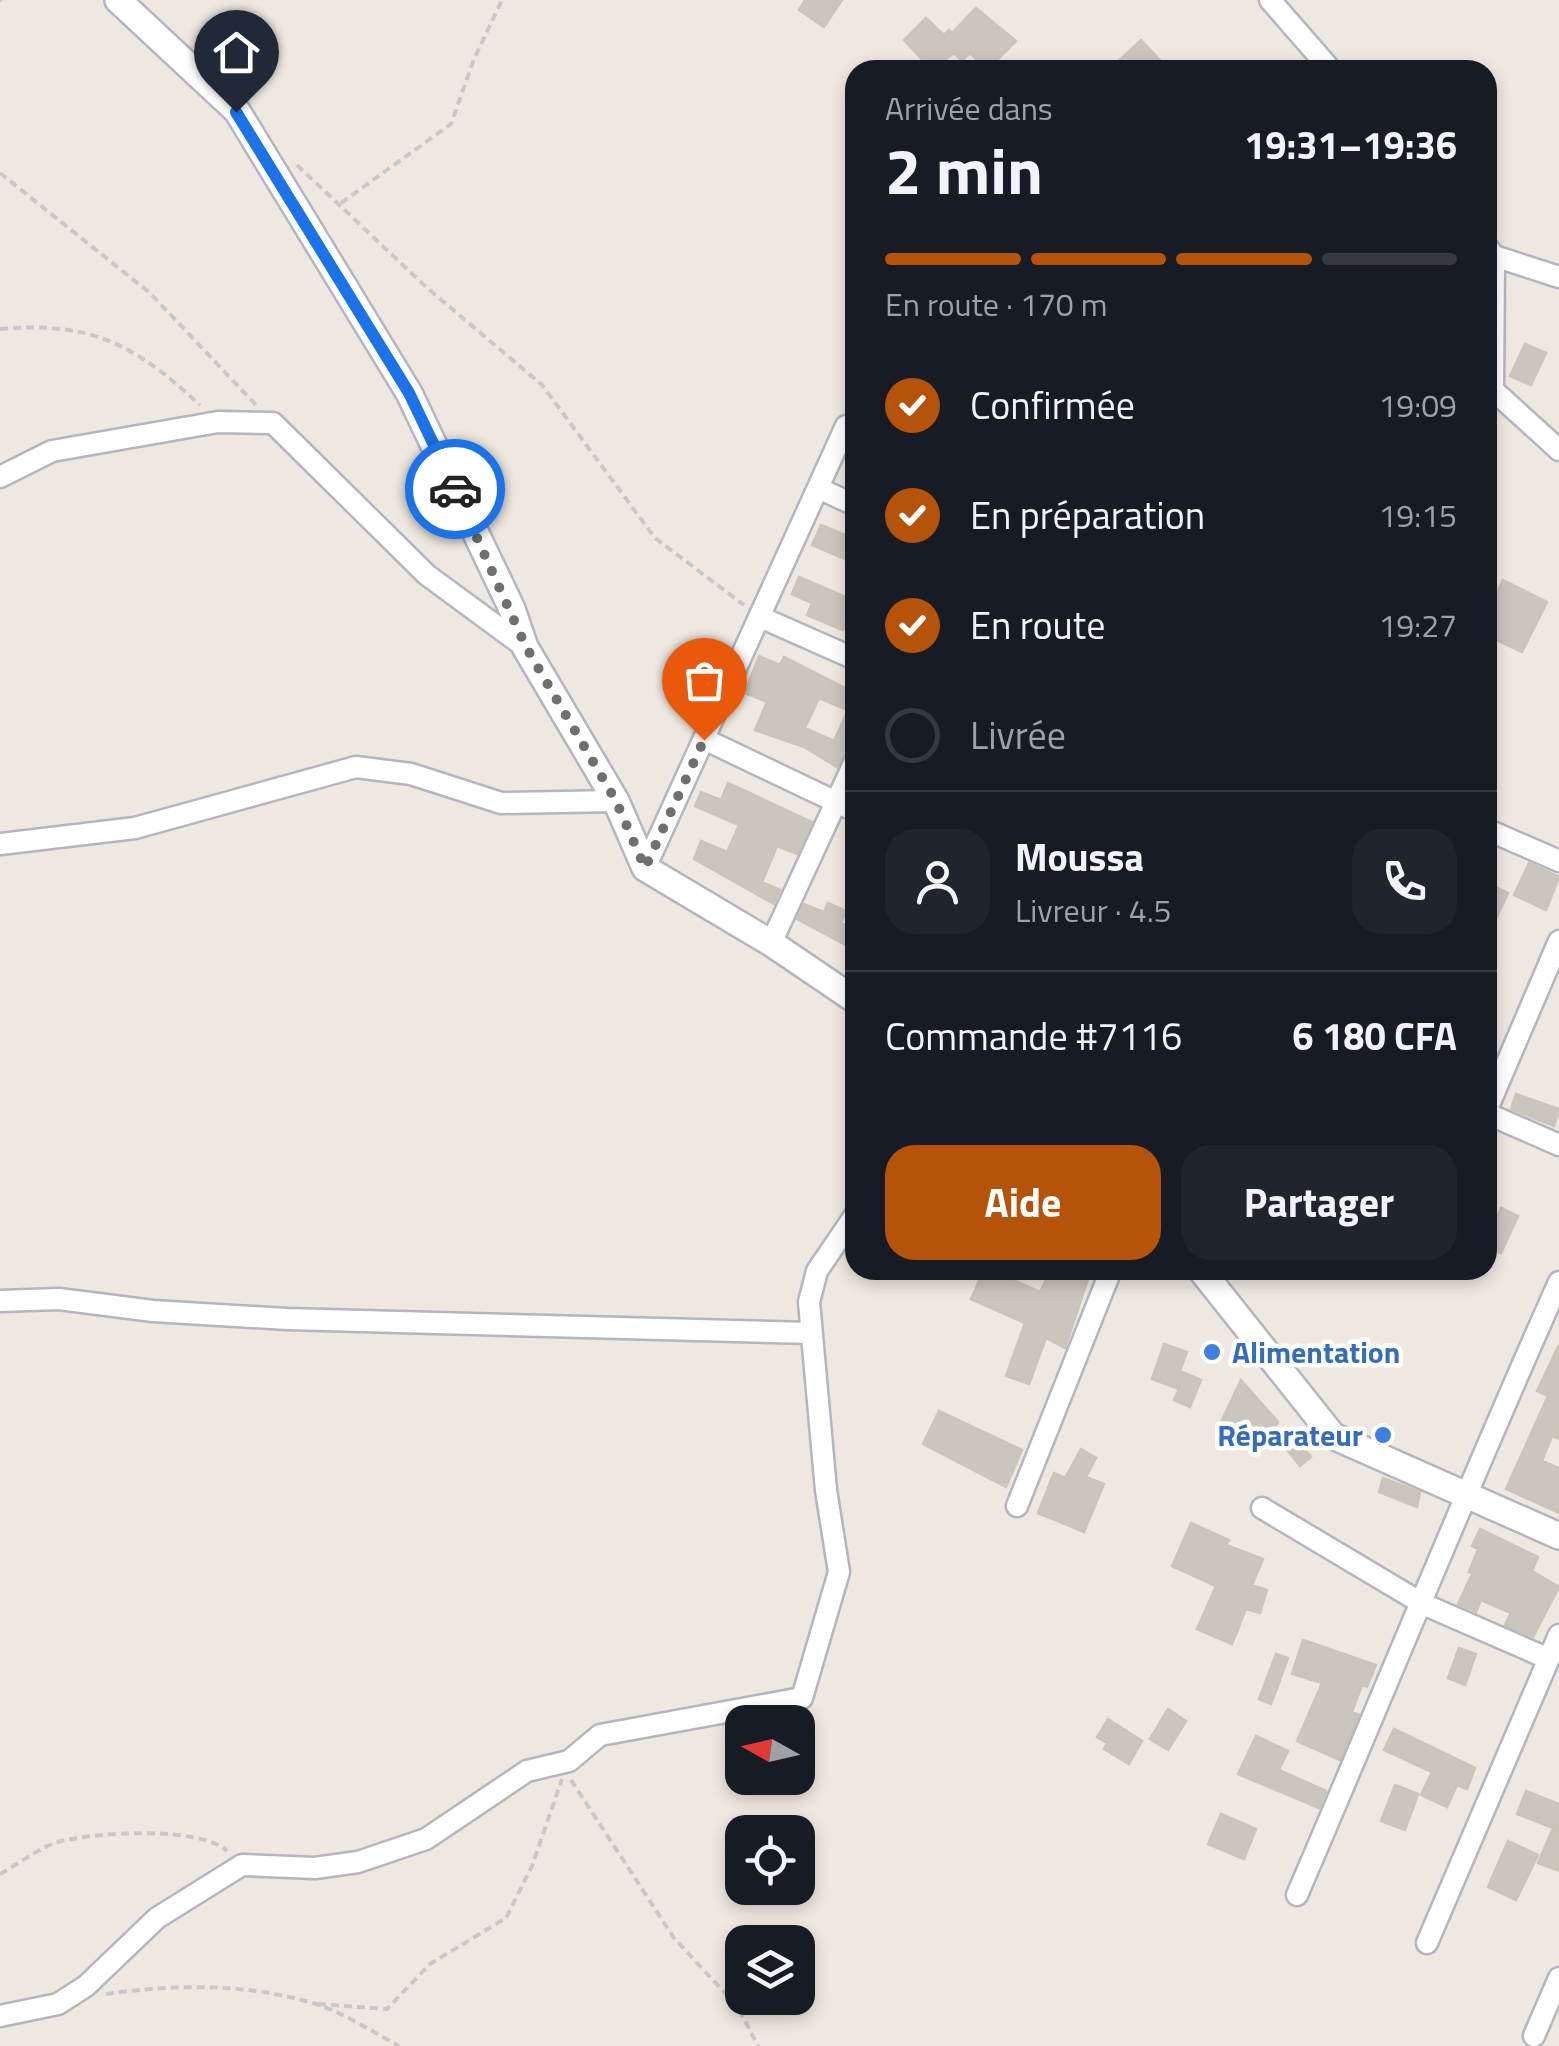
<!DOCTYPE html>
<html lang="fr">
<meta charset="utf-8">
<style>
:root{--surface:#171b24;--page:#20242c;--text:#f1f3f6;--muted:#9ea1a6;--line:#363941;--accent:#b45309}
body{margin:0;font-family:"Titillium Web",sans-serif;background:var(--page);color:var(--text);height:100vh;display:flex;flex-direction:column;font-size:38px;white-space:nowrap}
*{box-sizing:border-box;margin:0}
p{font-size:32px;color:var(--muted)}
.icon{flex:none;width:55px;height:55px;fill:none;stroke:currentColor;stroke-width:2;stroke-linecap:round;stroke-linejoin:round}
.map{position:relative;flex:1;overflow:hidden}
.panel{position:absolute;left:845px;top:60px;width:652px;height:1220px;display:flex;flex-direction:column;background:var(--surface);border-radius:30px;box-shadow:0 5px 15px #0003}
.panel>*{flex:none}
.needle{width:65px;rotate:278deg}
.tools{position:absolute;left:725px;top:1705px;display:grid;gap:20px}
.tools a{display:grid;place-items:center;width:90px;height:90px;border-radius:20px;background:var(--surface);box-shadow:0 5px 15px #0003;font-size:50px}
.pin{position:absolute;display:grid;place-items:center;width:85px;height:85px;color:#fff;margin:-102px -42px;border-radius:50% 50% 50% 0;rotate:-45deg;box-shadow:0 0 10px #0007}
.pin .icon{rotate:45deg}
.courier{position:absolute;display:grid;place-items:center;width:100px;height:100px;margin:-50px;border:8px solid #1a73e8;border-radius:50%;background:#fff;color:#222;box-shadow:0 2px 12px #0007}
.overview em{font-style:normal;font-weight:700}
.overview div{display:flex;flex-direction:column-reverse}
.overview{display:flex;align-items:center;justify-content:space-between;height:170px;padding:0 40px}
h1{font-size:65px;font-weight:700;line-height:75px}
.bar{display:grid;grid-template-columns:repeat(4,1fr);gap:15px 10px;align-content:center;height:120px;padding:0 40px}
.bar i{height:12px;border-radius:8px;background:var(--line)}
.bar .on{background:var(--accent)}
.bar p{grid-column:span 4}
.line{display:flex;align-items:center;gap:25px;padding:0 40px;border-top:2px solid var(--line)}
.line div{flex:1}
.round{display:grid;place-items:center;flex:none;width:105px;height:105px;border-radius:30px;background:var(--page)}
ol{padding:0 40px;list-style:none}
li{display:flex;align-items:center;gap:30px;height:110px}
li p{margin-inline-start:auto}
li .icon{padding:10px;border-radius:50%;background:var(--accent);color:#fff;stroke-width:4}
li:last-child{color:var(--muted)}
li i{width:55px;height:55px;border:5px solid var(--line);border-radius:50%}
.primary-button{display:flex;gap:20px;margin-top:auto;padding:20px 40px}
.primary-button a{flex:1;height:115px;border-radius:30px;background:var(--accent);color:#fff;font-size:40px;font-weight:700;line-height:115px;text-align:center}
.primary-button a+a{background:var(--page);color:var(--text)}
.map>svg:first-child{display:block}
.building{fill:#cac6be;stroke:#cac4b9;stroke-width:2.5;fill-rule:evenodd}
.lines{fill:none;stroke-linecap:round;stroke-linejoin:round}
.minor-casing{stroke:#b3b6c0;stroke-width:25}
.tertiary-casing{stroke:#b3b6c0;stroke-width:30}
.path{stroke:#c8c8c8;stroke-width:4;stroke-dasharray:8 5;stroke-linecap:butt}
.minor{stroke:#fff;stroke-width:20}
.tertiary{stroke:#fff;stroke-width:25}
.done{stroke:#716e6c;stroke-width:10;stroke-dasharray:0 18}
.route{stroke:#1a73e8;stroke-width:12}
.shop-dot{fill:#3f7fe0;stroke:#fff;stroke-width:4}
.labels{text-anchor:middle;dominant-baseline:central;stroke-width:9;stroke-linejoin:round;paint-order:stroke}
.shop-label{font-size:30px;font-weight:bold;fill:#366cbe;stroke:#fff;text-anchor:start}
</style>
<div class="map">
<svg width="1559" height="2046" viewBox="0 0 1559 2046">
<rect width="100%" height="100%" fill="#eee8e0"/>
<!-- building -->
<path class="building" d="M805,0H842L824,27L799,10Z
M976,8L1016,41L987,70L970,53L962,61L954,53L932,70L904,40L926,18L944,35L949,30L952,33Z
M1141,40L1160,60L1150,70H1109Z
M1525,344L1546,353L1531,385L1510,376Z
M821,525L855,539L850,561L812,545Z
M799,577L855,601L843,630L807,615L812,603L792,594Z
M1503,580L1547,602L1522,652L1488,636V596L1494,599Z
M759,656L780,665L784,657L855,693V738L837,767L804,747L755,730L767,702L745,693ZM819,698L848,710L834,741L805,728Z
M728,783L812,822L797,854L777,846L762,882L780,890L774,904L694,859L701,841L727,852L739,825L695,806L701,792L721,800Z
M1529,863L1559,877L1546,910L1514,895Z
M1488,883L1508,893L1488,936Z
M828,903L846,911L841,923L855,929V950L797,919L804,904L824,912Z
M1516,1094L1559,1109L1554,1126L1511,1109Z
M1501,1208L1518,1216L1501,1253L1488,1247V1237Z
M984,1270H1001L999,1274L1040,1292L1051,1270H1091L1065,1348L1046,1338L1029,1384L1006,1376L1025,1323L971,1299Z
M1164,1344L1187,1352L1180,1371L1201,1380L1190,1407L1174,1400L1179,1389L1152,1379Z
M1559,1345V1439L1552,1436L1542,1461L1559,1468V1513L1506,1489L1548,1396L1537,1391Z
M1241,1380L1278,1422L1268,1442L1222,1420Z
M939,1411L1022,1450L1006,1487L923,1444Z
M1288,1427L1311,1457L1300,1466L1276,1436Z
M1081,1449L1096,1458L1086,1477L1104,1484L1084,1532L1038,1513L1054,1473L1065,1478Z
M1383,1478L1420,1492L1417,1507L1379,1492Z
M1191,1523L1229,1540L1226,1545L1263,1559L1252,1585L1267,1590L1260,1613L1246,1609L1232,1644L1197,1629L1216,1586L1172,1566Z
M1480,1529L1538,1557L1532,1571L1559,1587L1533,1637L1505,1625L1511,1613L1481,1600L1476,1612L1458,1604L1472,1574L1469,1572L1478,1549L1472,1546Z
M1303,1640L1376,1665L1367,1687L1362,1685L1352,1712L1359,1715L1340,1760L1297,1741L1322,1683L1292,1674Z
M1459,1648L1476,1654L1465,1685L1448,1678Z
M1276,1654L1288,1658L1271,1704L1259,1699Z
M1168,1709L1186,1721L1168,1750L1150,1739Z
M1108,1719L1142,1741L1129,1764L1104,1749L1107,1743L1097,1737Z
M1394,1729L1475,1768L1467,1789L1457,1785L1447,1807L1421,1795L1432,1772L1384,1750Z
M1256,1736L1288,1751L1279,1770L1326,1791L1319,1808L1238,1774Z
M1395,1785L1418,1794L1405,1830L1381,1821Z
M1526,1791L1559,1804V1871L1538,1863L1553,1828L1517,1814Z
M1221,1814L1256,1829L1244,1859L1208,1844Z
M1508,1841L1538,1855L1516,1900L1488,1887Z"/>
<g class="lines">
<!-- minor casing -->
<g class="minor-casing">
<path id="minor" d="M1270,0L1331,70
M1488,248L1494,256L1493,390L1559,450
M1494,256L1559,277
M0,477L52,451L218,422L273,423L427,575L525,647
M818,488L855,505
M760,617L855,659
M704,739L855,811
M1488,830L1559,861
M0,844L135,828L356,767L411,774L501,803L616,801
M645,868L846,426
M771,943L855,761
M1488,1107L1559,941
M1488,1114L1559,1145
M0,1301L59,1299L153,1311L287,1319L809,1333
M1017,1506L1111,1270
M1262,1508L1423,1604L1549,1659
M1297,1895C1385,1691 1468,1485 1559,1282
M1427,1943L1559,1635
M0,2016L58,2004L86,1986L157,1918L242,1865L315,1868L358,1862L426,1839L527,1771L569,1761L600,1735L802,1698L839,1572L826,1490L809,1302L817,1271L855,1215
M1534,2036L1559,1978"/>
</g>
<!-- tertiary casing -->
<g class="tertiary-casing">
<path id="tertiary" d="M118,0L237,111L409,393L512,609L525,647L616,801L645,868L771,943L855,1000
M1201,1270L1333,1436L1559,1536"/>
</g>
<!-- path -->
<path class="path" d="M0,0H2
M297,165L425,286L542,385L655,538L744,605
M0,173L150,293L256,405
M341,203L451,124L474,59L502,0
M0,329C91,321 134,344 200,405
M571,1780L674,1938L738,2007L758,2046
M0,1874C19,1864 41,1846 61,1841C99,1832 200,1826 227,1851
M106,1994C176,1984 247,1983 316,2004C344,2013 373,2032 399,2046
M318,2004L387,2009L430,1964L506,1918L532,1866L562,1779"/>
<!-- minor -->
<use href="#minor" class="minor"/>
<!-- tertiary -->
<use href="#tertiary" class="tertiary"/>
</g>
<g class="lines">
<!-- done -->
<path class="done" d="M455,489L526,647L616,801L645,868L704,740"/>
<!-- route -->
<path class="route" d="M236,112L409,393L455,489"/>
</g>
<!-- markers -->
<g class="shop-dot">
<circle cx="1212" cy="1352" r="10"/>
<circle cx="1383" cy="1435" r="10"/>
</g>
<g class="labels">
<!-- shop labels -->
<g class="shop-label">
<text x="1232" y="1352">Alimentation</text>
<text x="1363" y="1435" text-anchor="end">Réparateur</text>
</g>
</g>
</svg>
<div class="tools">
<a><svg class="needle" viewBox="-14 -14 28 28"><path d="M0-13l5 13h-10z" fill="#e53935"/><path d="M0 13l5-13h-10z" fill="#9ea1a6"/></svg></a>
<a><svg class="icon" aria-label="locate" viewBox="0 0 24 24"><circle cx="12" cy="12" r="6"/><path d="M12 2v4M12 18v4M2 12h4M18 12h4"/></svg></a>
<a><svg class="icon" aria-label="layers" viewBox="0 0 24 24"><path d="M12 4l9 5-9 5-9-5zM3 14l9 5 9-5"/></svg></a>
</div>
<div class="pin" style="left:704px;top:740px;background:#ea580c"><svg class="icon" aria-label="bag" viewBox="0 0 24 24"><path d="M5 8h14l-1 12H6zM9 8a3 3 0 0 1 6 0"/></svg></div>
<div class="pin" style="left:236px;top:112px;background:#1f2937"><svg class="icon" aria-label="home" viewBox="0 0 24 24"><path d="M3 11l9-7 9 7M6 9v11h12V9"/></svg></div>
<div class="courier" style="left:455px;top:489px"><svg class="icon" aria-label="car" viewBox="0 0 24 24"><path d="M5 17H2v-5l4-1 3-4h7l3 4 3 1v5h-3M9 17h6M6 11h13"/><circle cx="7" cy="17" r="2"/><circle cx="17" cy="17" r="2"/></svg></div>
<section class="panel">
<div class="overview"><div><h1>2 min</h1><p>Arrivée dans</p></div><em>19:31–19:36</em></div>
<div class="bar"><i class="on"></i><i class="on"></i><i class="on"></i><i></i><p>En route · 170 m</p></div>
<ol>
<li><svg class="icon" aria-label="check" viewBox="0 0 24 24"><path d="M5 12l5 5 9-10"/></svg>Confirmée<p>19:09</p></li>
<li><svg class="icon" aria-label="check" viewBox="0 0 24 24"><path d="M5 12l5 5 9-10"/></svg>En préparation<p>19:15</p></li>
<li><svg class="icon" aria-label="check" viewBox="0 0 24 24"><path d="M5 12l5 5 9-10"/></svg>En route<p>19:27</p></li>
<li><i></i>Livrée</li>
</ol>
<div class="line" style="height:180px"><a class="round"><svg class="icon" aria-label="person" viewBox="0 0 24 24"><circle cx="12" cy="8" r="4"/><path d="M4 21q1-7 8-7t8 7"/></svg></a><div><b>Moussa</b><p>Livreur · 4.5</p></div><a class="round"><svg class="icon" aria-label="phone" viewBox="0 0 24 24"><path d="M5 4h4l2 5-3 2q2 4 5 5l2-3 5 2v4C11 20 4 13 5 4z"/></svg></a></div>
<div class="line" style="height:130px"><div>Commande #7116</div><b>6 180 CFA</b></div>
<div class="primary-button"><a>Aide</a><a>Partager</a></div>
</section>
</div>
